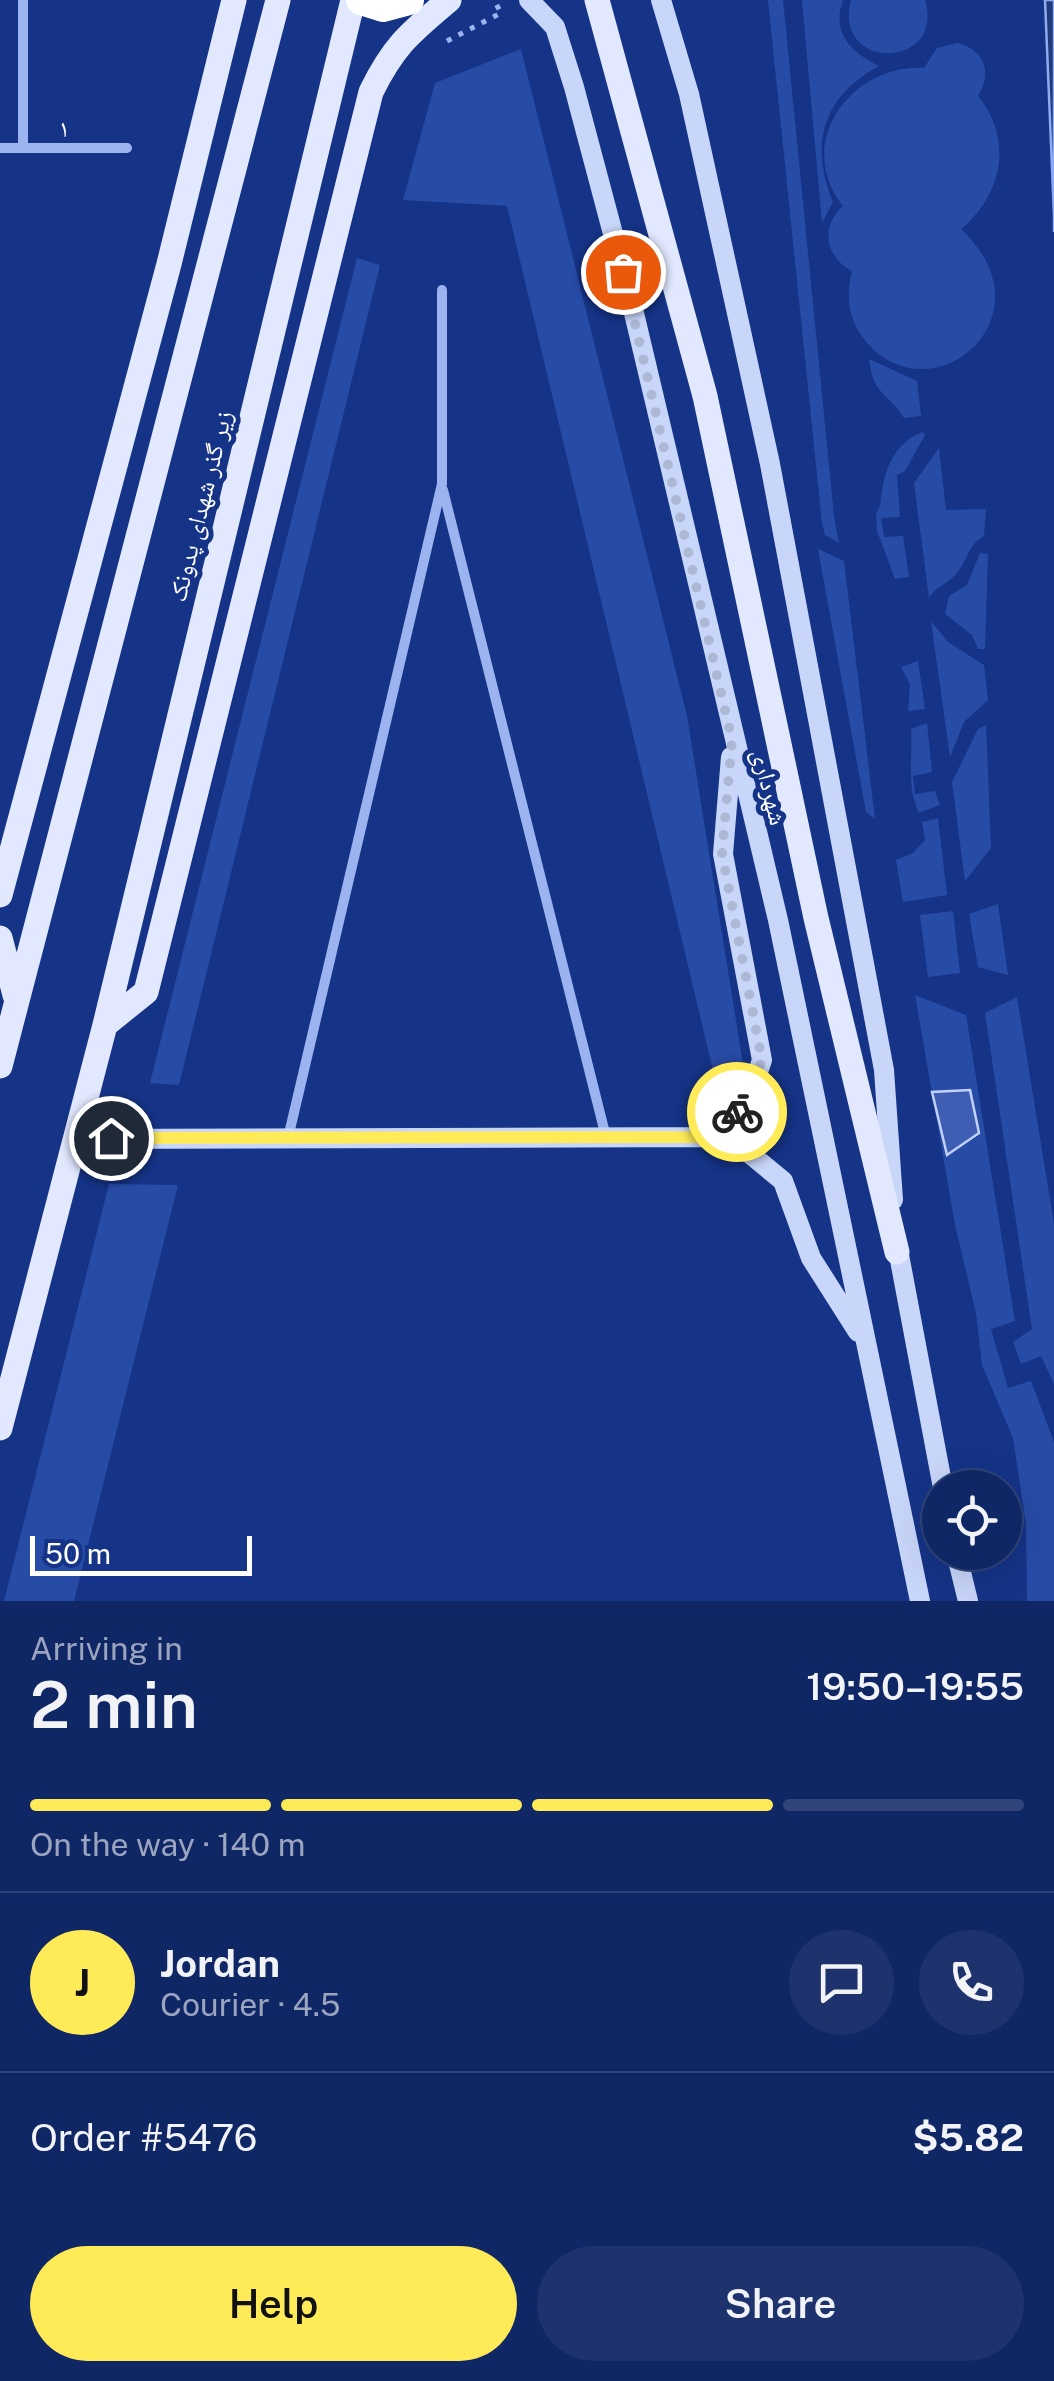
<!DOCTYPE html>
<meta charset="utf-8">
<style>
:root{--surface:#102765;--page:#1e336e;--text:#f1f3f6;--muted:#9ca5bf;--line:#304479;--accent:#ffea58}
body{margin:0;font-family:"Public Sans","Noto Naskh Arabic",sans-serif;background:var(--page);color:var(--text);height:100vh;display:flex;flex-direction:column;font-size:38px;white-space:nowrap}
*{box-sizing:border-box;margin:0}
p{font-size:32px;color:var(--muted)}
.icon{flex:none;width:55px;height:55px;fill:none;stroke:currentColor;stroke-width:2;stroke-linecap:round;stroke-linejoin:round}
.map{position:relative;height:1601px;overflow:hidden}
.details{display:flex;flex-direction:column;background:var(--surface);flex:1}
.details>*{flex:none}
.fabs{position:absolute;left:922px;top:1470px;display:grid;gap:20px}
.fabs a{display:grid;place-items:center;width:100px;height:100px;border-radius:50%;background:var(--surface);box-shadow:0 10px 40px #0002,0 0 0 2px var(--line);font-size:50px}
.scale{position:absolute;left:30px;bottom:25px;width:222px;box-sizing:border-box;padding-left:10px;border:5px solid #fff;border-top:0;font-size:28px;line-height:35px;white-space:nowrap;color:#fff;-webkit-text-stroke:8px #153487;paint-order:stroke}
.pin{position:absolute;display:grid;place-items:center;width:85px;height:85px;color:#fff;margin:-42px;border:5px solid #fff;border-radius:50%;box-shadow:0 2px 10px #0007}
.courier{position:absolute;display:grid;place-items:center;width:100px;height:100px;margin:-50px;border:8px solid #ffea58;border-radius:50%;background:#fff;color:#222;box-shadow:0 2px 12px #0007}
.head em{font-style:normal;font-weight:600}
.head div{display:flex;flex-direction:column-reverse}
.head{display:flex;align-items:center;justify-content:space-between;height:170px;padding:0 30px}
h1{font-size:65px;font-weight:600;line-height:75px}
.bar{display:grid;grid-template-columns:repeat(4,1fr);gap:15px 10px;align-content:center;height:120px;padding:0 30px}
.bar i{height:12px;border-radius:8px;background:var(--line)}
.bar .current{background:var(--accent)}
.bar p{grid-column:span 4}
.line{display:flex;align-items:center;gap:25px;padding:0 30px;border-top:2px solid var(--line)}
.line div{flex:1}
.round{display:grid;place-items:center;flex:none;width:105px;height:105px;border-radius:52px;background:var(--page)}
.button{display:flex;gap:20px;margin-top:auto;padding:20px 30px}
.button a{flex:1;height:115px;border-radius:60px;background:var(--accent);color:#111;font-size:40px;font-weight:600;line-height:115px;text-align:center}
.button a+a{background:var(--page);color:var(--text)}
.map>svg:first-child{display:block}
.green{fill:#274ca6}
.water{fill:#223a78;stroke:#8dabf2;stroke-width:2.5}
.building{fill:#3d5eb2;stroke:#c1d1fb;stroke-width:2.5}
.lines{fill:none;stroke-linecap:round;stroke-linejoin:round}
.path{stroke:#9bb3ef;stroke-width:5;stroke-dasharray:5 8;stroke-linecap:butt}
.street{stroke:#9bb3ef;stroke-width:10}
.secondary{stroke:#c8d6fa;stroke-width:20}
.primary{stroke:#e2e9ff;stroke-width:25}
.highway{stroke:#fff;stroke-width:30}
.done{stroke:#adb8d5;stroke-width:10;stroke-dasharray:0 18}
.route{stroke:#ffea58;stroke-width:12}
.labels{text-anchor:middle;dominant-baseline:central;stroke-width:10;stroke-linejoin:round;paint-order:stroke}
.street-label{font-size:25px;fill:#fff;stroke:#153487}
</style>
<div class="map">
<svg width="1054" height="1601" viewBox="0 0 1054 1601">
<rect width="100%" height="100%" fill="#153487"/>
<!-- green -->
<path class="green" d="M768,0H783L834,516L839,543L825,535L822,523Z
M802,0H843C831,33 851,52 879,66C823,96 809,144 833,202L822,223Z
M851,0H925C946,70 832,72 851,0Z
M957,43C984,49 993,73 978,96C1014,140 1002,195 961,229C1054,316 934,417 868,344C849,323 845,298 852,271C825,257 820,226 843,206C793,143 851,64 924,68L937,48Z
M521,49L687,716L743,1064L716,1083L507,206L403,200L435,83Z
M357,258L380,265L179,1085L150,1083Z
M869,359L917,381L921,416L904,418C888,392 873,396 869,359Z
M923,432L925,435L905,471L897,475L900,517L881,518L884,537L903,536L909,577L895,579L877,531L876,513C882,505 880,500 882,490C886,465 898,440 923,432Z
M939,448L946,510L986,509L984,536C967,545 967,564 954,576C944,586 938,585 929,598L914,483Z
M818,549L844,561L875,819L866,812Z
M980,553L988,554L985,649H978L972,635L945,614L949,596L967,585Z
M931,621L948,642L984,665L988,700L964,722L950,757Z
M918,661L925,709L908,711L910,684L901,667Z
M927,723L932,772L913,776L915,794L935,791L940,805L919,813C906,786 913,758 911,729Z
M986,725L991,848L965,881L952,782L978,729Z
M938,818L947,895L903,902L896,860L913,853L925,840L922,822Z
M998,904L1008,975L978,967L969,914Z
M953,911L960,973L928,977L920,915Z
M915,995L966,1015L1015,1321L991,1329L1008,1388L1031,1381L1054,1442V1601H1027L1026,1524L1013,1438L982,1365L976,1313L955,1225Z
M1017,997L1054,1224V1384L1041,1356L1021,1364L1013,1342L1032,1329L985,1013Z
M109,1184L178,1185L74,1601H4Z"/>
<!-- water -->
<path class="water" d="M1045,0H1054V232V216Z"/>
<!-- building -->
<path class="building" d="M970,1090L979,1133L947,1155L932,1092Z"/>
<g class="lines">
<!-- path -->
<path class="path" d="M447,41L501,13L494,0"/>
<!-- street -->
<path class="street" d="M23,0V148
M0,148H127
M443,490L606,1137
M288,1138L442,484V290"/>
<!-- secondary -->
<path class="secondary" d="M529,0L555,27L574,87L633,309L778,920L920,1601
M661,0L689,94L770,464L884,1070L893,1200
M731,757L723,854L762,1060L748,1101L712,1137L749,1153L783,1181L811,1258L858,1332
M75,1139L712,1137
M896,1239L943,1488
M956,1552L968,1601"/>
<!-- primary -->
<path class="primary" d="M597,0L705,396L816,918L897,1252
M0,895L169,264L234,0
M0,938L15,995
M105,1025L146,992L371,92C394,45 410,33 449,0
M0,1066L278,0
M0,1428L105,1025L353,0"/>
<!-- highway -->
<path class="highway" d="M361,0L383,7L409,0"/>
</g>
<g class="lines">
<!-- done -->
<path class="done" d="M623,272L732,740L722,854L762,1060L748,1101L737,1112"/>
<!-- route -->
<path class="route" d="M111,1138L712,1137L737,1112"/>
</g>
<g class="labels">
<!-- street labels -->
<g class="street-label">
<text x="64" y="128">۱</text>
<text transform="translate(200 506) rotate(-76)">زیر گذر شهدای پدونک</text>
<text transform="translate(770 787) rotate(76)">شهرداری</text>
</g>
</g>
</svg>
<div class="fabs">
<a><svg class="icon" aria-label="locate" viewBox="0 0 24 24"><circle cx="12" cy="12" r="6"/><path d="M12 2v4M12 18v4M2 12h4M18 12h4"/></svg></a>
</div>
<div class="scale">50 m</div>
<div class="pin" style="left:623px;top:272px;background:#ea580c"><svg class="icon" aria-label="bag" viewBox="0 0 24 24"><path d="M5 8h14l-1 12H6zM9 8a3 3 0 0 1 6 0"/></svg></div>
<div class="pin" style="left:111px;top:1138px;background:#1f2937"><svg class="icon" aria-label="home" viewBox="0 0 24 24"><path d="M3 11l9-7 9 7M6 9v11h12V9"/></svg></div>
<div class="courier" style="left:737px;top:1112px"><svg class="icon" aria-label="bike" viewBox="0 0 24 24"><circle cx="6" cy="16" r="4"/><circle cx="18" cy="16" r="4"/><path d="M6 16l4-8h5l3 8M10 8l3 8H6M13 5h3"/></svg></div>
</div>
<section class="details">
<div class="head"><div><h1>2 min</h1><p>Arriving in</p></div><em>19:50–19:55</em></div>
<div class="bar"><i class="current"></i><i class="current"></i><i class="current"></i><i></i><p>On the way · 140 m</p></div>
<div class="line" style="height:180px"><b class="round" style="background:var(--accent);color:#111">J</b><div><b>Jordan</b><p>Courier · 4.5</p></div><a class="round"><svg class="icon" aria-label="chat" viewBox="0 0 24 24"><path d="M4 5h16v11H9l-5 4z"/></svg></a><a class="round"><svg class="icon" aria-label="phone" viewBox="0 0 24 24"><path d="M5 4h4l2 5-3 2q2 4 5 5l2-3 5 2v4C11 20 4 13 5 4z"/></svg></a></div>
<div class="line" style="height:130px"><div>Order #5476</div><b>$5.82</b></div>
<div class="button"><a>Help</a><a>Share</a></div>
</section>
